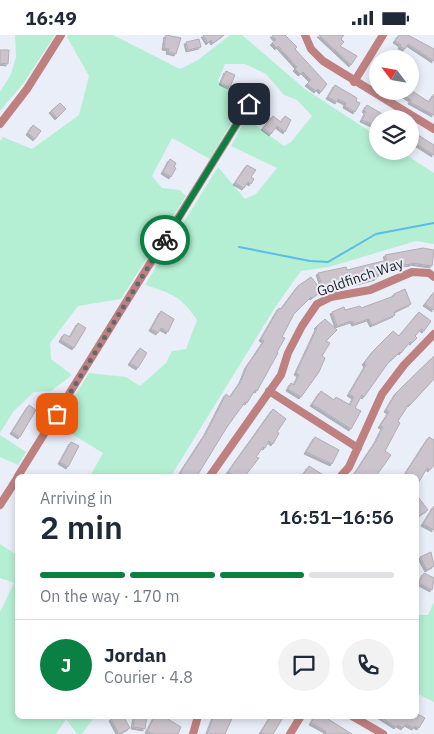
<!DOCTYPE html>
<meta charset="utf-8">
<style>
:root{--surface:#fff;--page:#f2f2f3;--text:#1f2937;--muted:#747a83;--line:#e0e1e3;--accent:#0b8043}
body{margin:0;font-family:"IBM Plex Sans",sans-serif;background:var(--page);color:var(--text);height:100vh;display:flex;flex-direction:column;font-size:19px;white-space:nowrap}
*{box-sizing:border-box;margin:0}
p{font-size:16px;color:var(--muted)}
.icon{flex:none;width:28px;height:28px;fill:none;stroke:currentColor;stroke-width:2;stroke-linecap:round;stroke-linejoin:round}
.map{position:relative;flex:1;overflow:hidden}
.drawer{position:absolute;left:15px;top:439px;width:404px;height:245px;display:flex;flex-direction:column;background:var(--surface);border-radius:8px;box-shadow:0 2px 8px #0003}
.drawer>*{flex:none}
.needle{width:32px;rotate:301deg}
.tools{position:absolute;left:369px;top:15px;display:grid;gap:10px}
.tools a{display:grid;place-items:center;width:50px;height:50px;border-radius:50%;background:var(--surface);box-shadow:0 2px 8px #0003;font-size:25px}
.pin{position:absolute;display:grid;place-items:center;width:42px;height:42px;color:#fff;margin:-21px;border-radius:10px;box-shadow:0 2px 8px #0006}
.courier{position:absolute;display:grid;place-items:center;width:50px;height:50px;margin:-25px;border:4px solid #0b8043;border-radius:50%;background:#fff;color:#222;box-shadow:0 1px 6px #0007}
.summary em{font-style:normal;font-weight:600}
.summary div{display:flex;flex-direction:column-reverse}
.summary{display:flex;align-items:center;justify-content:space-between;height:85px;padding:0 25px}
h1{font-size:32px;font-weight:600;line-height:38px}
.bar{display:grid;grid-template-columns:repeat(4,1fr);gap:8px 5px;align-content:center;height:60px;padding:0 25px}
.bar i{height:6px;border-radius:4px;background:var(--line)}
.bar .current{background:var(--accent)}
.bar p{grid-column:span 4}
.line{display:flex;align-items:center;gap:12px;padding:0 25px;border-top:1px solid var(--line)}
.line div{flex:1}
.round{display:grid;place-items:center;flex:none;width:52px;height:52px;border-radius:26px;background:var(--page)}
.status{display:flex;justify-content:space-between;align-items:center;height:35px;padding:0 25px;background:var(--surface);direction:ltr}
.status svg{height:14px;fill:currentColor}
.map>svg:first-child{display:block}
.green{fill:#b5efd3}
.lines{fill:none;stroke-linecap:round;stroke-linejoin:round}
.stream{stroke:#57bde7;stroke-width:2}
.building{fill:#cbc4cd;stroke:#b3acb5;filter:url(#shadow)}
.minor{stroke:#bf8180;stroke-width:8}
.done{stroke:#65676e;stroke-width:5;stroke-dasharray:0 9}
.route{stroke:#0b8043;stroke-width:6}
.labels{text-anchor:middle;dominant-baseline:central;stroke-width:4;stroke-linejoin:round;paint-order:stroke}
.street-label{font-size:14px;fill:#1e1f23;stroke:#eaeef9}
</style>
<div class="status"><b>16:49</b><svg viewBox="0 0 49 12"><path d="M0 12V9h3v3zM5 12V6h3v6zM10 12V3h3v9zM15 12V0h3v12zM26 1h20v11H26zM47 4h2v5h-2z"/></svg></div>
<div class="map">
<svg width="434" height="699" viewBox="0 0 434 699">
<defs>
<filter id="shadow"><feDropShadow dx="-2" dy="2" stdDeviation="0" flood-color="#0004"/></filter>
</defs>
<rect width="100%" height="100%" fill="#eaeef9"/>
<!-- green -->
<path class="green" d="M15,0H55L23,49L0,76V57L11,39L16,22Z
M68,0H113L180,34L198,25L230,0H242L305,54L377,101L378,116H400L434,138V209L416,206L329,232L301,236L276,271L171,441H90L103,418L57,390L89,338L126,342L140,351L166,328L172,316L186,314L197,285C180,260 172,259 145,250L218,132L245,164L256,159L277,133L231,111L246,83L284,111L291,107L312,81L297,65L284,60L266,39L245,29H225L218,46L227,54L240,59V73L210,124L172,103L152,141L162,153L180,155L186,161L121,264L78,271L50,308L51,324L72,340L51,356L34,357L13,377L0,398V106L3,102L32,114L79,80L89,41L67,2Z
M0,400L26,417L18,430L0,422Z
M0,509L17,520L18,681H95L82,699H77L66,684L56,699H0V577L14,548L0,543Z
M434,567V667L416,658V580H428Z"/>
<g class="lines">
<!-- stream -->
<path class="stream" d="M239,212L310,226L328,227L376,199L434,188"/>
</g>
<!-- building -->
<path class="building" d="M166,0L181,3L176,19L168,17L169,14L164,13Z
M203,0H224L213,8L211,5L208,8Z
M272,0H285L297,12L295,14L327,49L321,57L318,54L316,56L307,49L311,45L303,37L300,39L295,34L297,32L289,23L278,11L277,13L272,8L276,5Z
M319,0H344L341,4L344,7L340,11L357,21L351,30Z
M399,0H408L434,14V26L408,9L405,14L400,12L401,10L395,6Z
M199,4L201,12L188,15L186,7Z
M0,15H9L8,29L0,28Z
M226,36L235,40L230,52L221,48Z
M335,50L357,63L356,66L360,68L355,77L345,71L346,68L338,64L337,67L328,62Z
M397,56H412L429,67L434,59V80L410,67L411,65Z
M60,68L66,74L57,83L51,76Z
M367,70L379,77L390,84H378V92L362,85L366,77L364,75Z
M273,81L281,87L285,81L291,85L285,97L277,91L271,99L263,93Z
M33,90L41,96L35,104L28,98Z
M410,95L434,110V120L410,105Z
M170,124L176,128L174,132L176,133L171,142L163,137Z
M247,130L256,135L251,142L254,144L251,149L248,147L244,153L235,148Z
M423,213L434,215L432,231L411,228L412,229L395,231L396,233L381,237V239L376,240L377,243L356,249L355,246L343,247L323,253L318,238L346,232L347,235L387,225L385,220Z
M311,242L322,256L312,263L311,262L294,279L282,302L285,303L277,317L278,318L257,356L255,355L247,368L245,367L227,392L197,441H186L180,438L206,398L226,359L230,362L241,346L247,331L264,306L261,304L279,273L281,274L298,251Z
M405,254L411,269L394,277L395,280L372,290L369,284L354,289L352,286L337,291L332,277L344,272L345,275L360,271L361,273L394,261V259Z
M434,257V275L425,269Z
M161,276L174,284L168,297L161,293L158,298L151,294Z
M419,277L431,286L424,296L421,294L415,301L417,303L412,308L410,307L401,318L400,317L388,328L364,362L362,360L355,373L361,376L351,394L312,369L321,356L334,365L336,362L350,370L354,362L349,359L366,330L364,328L374,315L393,296L399,301Z
M325,284L337,295L326,306L330,308L322,321L325,323L319,337L301,362L288,354L291,348L294,350L299,340L296,338L317,293L316,292Z
M78,288L86,293L74,313L61,305L64,299L70,302Z
M140,313L147,318L138,333L130,328Z
M434,321V344L410,370L409,369L398,386L400,388L385,416L391,420L384,430L376,441H353L376,406L383,392L380,391L389,377L386,375L396,358Z
M29,370L36,375L20,402L12,397Z
M273,374L286,384L277,397L279,398L273,409L269,406L265,413L263,412L256,422L259,423L245,441H234L228,437Z
M315,402L339,415L332,429L306,417Z
M429,402L434,405V430L430,435L427,433L416,452V441L405,439Z
M71,407L79,411L68,432L60,427Z
M309,431L325,441H302Z
M416,459L428,475L416,483Z
M434,471V495L423,489Z
M431,517L434,531L427,535L420,522Z
M424,538L434,543L432,555L419,548Z
M416,678L425,683L419,693L415,691L414,693L406,689L403,693L398,690L396,692L379,681H406L411,684L416,681Z
M115,681H123L130,693L119,699L111,684Z
M135,681H147L145,694L133,692Z
M155,681H163L181,692L178,699H153L147,696Z
M214,681H233L225,699H207Z
M271,681H284L273,699H264L261,697Z
M315,681H323L352,699H325L326,696L311,688Z"/>
<g class="lines">
<!-- minor -->
<path class="minor" d="M305,0L311,14L323,26L434,94
M354,47L383,0
M0,89L27,54L61,0
M269,356L358,413
M18,441L259,53
M210,441L281,340L288,318L302,291L317,269L331,262L370,255L412,237L429,238L434,242
M341,441L349,432L382,359L404,330L434,299
M0,470L18,442
M352,681L383,699
M193,699L198,681
M290,699L301,681"/>
</g>
<g class="lines">
<!-- done -->
<path class="done" d="M57,379L165,205"/>
<!-- route -->
<path class="route" d="M165,205L249,69"/>
</g>
<g class="labels">
<!-- street labels -->
<g class="street-label">
<text transform="translate(360 242) rotate(-19)">Goldfinch Way</text>
</g>
</g>
</svg>
<div class="tools">
<a><svg class="needle" viewBox="-14 -14 28 28"><path d="M0-13l5 13h-10z" fill="#e53935"/><path d="M0 13l5-13h-10z" fill="#747a83"/></svg></a>
<a><svg class="icon" aria-label="layers" viewBox="0 0 24 24"><path d="M12 4l9 5-9 5-9-5zM3 14l9 5 9-5"/></svg></a>
</div>
<div class="pin" style="left:57px;top:379px;background:#ea580c"><svg class="icon" aria-label="bag" viewBox="0 0 24 24"><path d="M5 8h14l-1 12H6zM9 8a3 3 0 0 1 6 0"/></svg></div>
<div class="pin" style="left:249px;top:69px;background:#1f2937"><svg class="icon" aria-label="home" viewBox="0 0 24 24"><path d="M3 11l9-7 9 7M6 9v11h12V9"/></svg></div>
<div class="courier" style="left:165px;top:205px"><svg class="icon" aria-label="bike" viewBox="0 0 24 24"><circle cx="6" cy="16" r="4"/><circle cx="18" cy="16" r="4"/><path d="M6 16l4-8h5l3 8M10 8l3 8H6M13 5h3"/></svg></div>
<section class="drawer">
<div class="summary"><div><h1>2 min</h1><p>Arriving in</p></div><em>16:51–16:56</em></div>
<div class="bar"><i class="current"></i><i class="current"></i><i class="current"></i><i></i><p>On the way · 170 m</p></div>
<div class="line" style="height:90px"><b class="round" style="background:var(--accent);color:#fff">J</b><div><b>Jordan</b><p>Courier · 4.8</p></div><a class="round"><svg class="icon" aria-label="chat" viewBox="0 0 24 24"><path d="M4 5h16v11H9l-5 4z"/></svg></a><a class="round"><svg class="icon" aria-label="phone" viewBox="0 0 24 24"><path d="M5 4h4l2 5-3 2q2 4 5 5l2-3 5 2v4C11 20 4 13 5 4z"/></svg></a></div>
</section>
</div>
